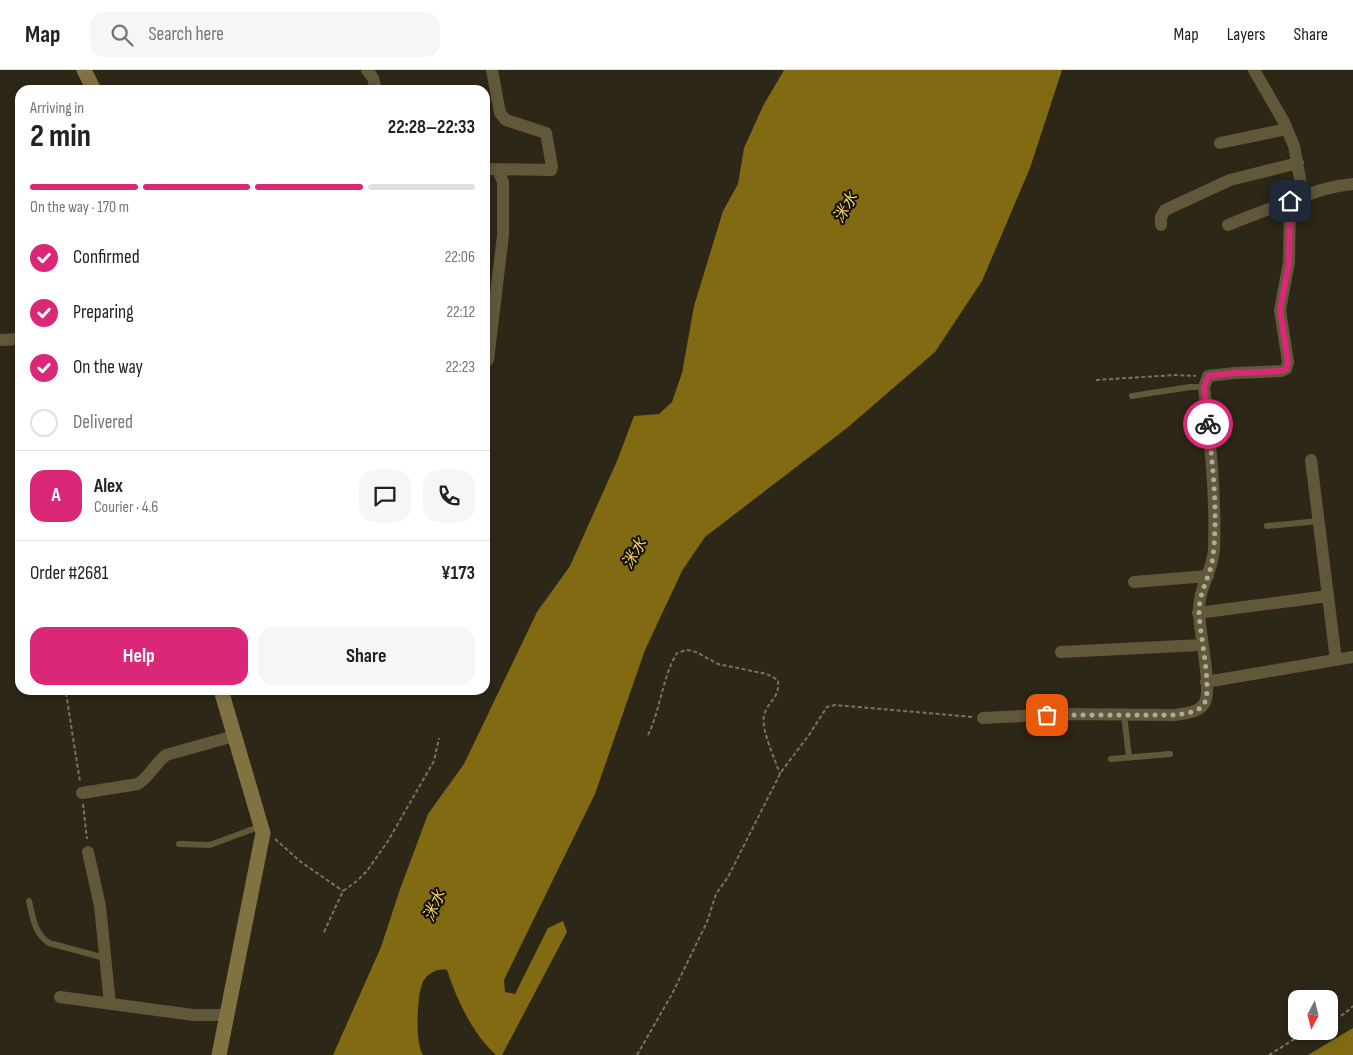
<!DOCTYPE html>
<meta charset="utf-8">
<style>
:root{--surface:#fff;--page:#f6f6f6;--text:#222;--muted:#767676;--line:#e0e0e0;--accent:#db2777}
body{margin:0;font-family:"Sofia Sans Condensed","Noto Sans SC",sans-serif;background:var(--page);color:var(--text);height:100vh;display:flex;flex-direction:column;font-size:19px;white-space:nowrap}
*{box-sizing:border-box;margin:0}
p{font-size:16px;color:var(--muted)}
.icon{flex:none;width:28px;height:28px;fill:none;stroke:currentColor;stroke-width:2;stroke-linecap:round;stroke-linejoin:round}
.map{position:relative;flex:1;overflow:hidden}
.sheet{position:absolute;left:15px;top:15px;width:475px;height:610px;display:flex;flex-direction:column;background:var(--surface);border-radius:15px;box-shadow:0 2px 8px #0003}
.sheet>*{flex:none}
.needle{width:32px;rotate:187deg}
.buttons{position:absolute;left:1288px;top:920px;display:grid;gap:10px}
.buttons a{display:grid;place-items:center;width:50px;height:50px;border-radius:10px;background:var(--surface);box-shadow:0 2px 8px #0003;font-size:25px}
.pin{position:absolute;display:grid;place-items:center;width:42px;height:42px;color:#fff;margin:-21px;border-radius:10px;box-shadow:0 2px 8px #0006}
.courier{position:absolute;display:grid;place-items:center;width:50px;height:50px;margin:-25px;border:4px solid #db2777;border-radius:50%;background:#fff;color:#222;box-shadow:0 1px 6px #0007}
.head em{font-style:normal;font-weight:700}
.head div{display:flex;flex-direction:column-reverse}
.head{display:flex;align-items:center;justify-content:space-between;height:85px;padding:0 15px}
h1{font-size:32px;font-weight:700;line-height:38px}
.bar{display:grid;grid-template-columns:repeat(4,1fr);gap:8px 5px;align-content:center;height:60px;padding:0 15px}
.bar i{height:6px;border-radius:4px;background:var(--line)}
.bar .active{background:var(--accent)}
.bar p{grid-column:span 4}
.line{display:flex;align-items:center;gap:12px;padding:0 15px;border-top:1px solid var(--line)}
.line div{flex:1}
.round{display:grid;place-items:center;flex:none;width:52px;height:52px;border-radius:15px;background:var(--page)}
ol{padding:0 15px;list-style:none}
li{display:flex;align-items:center;gap:15px;height:55px}
li p{margin-inline-start:auto}
li .icon{padding:5px;border-radius:50%;background:var(--accent);color:#fff;stroke-width:4}
li:last-child{color:var(--muted)}
li i{width:28px;height:28px;border:2px solid var(--line);border-radius:50%}
.action{display:flex;gap:10px;margin-top:auto;padding:10px 15px}
.action a{flex:1;height:58px;border-radius:15px;background:var(--accent);color:#fff;font-size:20px;font-weight:700;line-height:58px;text-align:center}
.action a+a{background:var(--page);color:var(--text)}
header{display:flex;align-items:center;gap:30px;box-sizing:border-box;height:70px;padding:0 25px;background:var(--surface);border-bottom:1px solid var(--line)}
header strong{font-size:24px}
nav{display:flex;gap:28px;margin-inline-start:auto;font-size:18px}
.search{width:350px;height:45px;background:var(--page);display:flex;align-items:center;gap:12px;box-sizing:border-box;padding:0 18px;border-radius:15px;color:var(--muted);font-size:19px}
.map>svg:first-child{display:block}
.water{fill:#816a11}
.lines{fill:none;stroke-linecap:round;stroke-linejoin:round}
.path{stroke:#777264;stroke-width:2;stroke-dasharray:4 2.5;stroke-linecap:butt}
.lane{stroke:#61583a;stroke-width:6}
.street{stroke:#61583a;stroke-width:12}
.secondary{stroke:#817241;stroke-width:15}
.done{stroke:#aeaa9d;stroke-width:5;stroke-dasharray:0 9}
.route{stroke:#db2777;stroke-width:6}
.labels{text-anchor:middle;dominant-baseline:central;stroke-width:4;stroke-linejoin:round;paint-order:stroke}
.water-label{font-size:16px;font-style:italic;fill:#f1d163;stroke:#121009}
</style>
<header>
<strong>Map</strong>
<div class="search"><svg class="icon" aria-label="search" viewBox="0 0 24 24"><circle cx="10" cy="10" r="6"/><path d="M15 15l6 6"/></svg>Search here</div>
<nav><a>Map</a><a>Layers</a><a>Share</a></nav>
</header>
<div class="map">
<svg width="1353" height="985" viewBox="0 0 1353 985">
<rect width="100%" height="100%" fill="#2c2716"/>
<!-- water -->
<path class="water" d="M784,0H1062L1030,98L982,211L935,282L847,358L705,467L682,501L645,580L595,724L504,910L505,922L515,924L548,858L563,851L567,862L502,985H496C472,963 457,930 447,900C437,898 426,904 422,914C417,927 415,974 423,985H333L381,877L399,822L428,744L464,694L537,542L570,496L617,391L634,346L659,344L672,332L682,303L694,236L723,141L738,114L744,78L763,36Z
M1353,958V985H1308Z"/>
<g class="lines">
<!-- path -->
<path class="path" d="M1096,310L1175,305L1196,306
M66,623L80,712
M648,665C661,638 662,608 677,583L687,580L696,582L718,594L767,604L778,610C780,630 767,631 764,646C761,660 775,689 780,704
M83,734L87,769
M275,769L301,792L343,821
M324,862L343,821L357,811L367,801L388,771L434,691L439,668
M1329,951L1344,944L1353,936
M637,985L672,924L707,852L716,824L728,807L781,702L809,665L827,637L835,635L973,647
M1269,985L1307,961"/>
<!-- lane -->
<path class="lane" d="M1132,326L1190,317H1204
M1267,456L1319,451
M1124,644L1129,688
M1111,689L1170,684
M179,774L210,775L261,756
M29,831C33,847 34,863 49,873L105,888"/>
<!-- street -->
<path class="street" d="M367,0L373,8L376,20
M1254,0L1284,52L1294,76L1303,125
M1220,73L1287,59
M485,99L551,100L552,97L546,63L506,50L500,43L492,0
M1161,155V147L1165,140L1230,110L1298,93
M1228,155C1249,146 1269,139 1290,131C1312,123 1329,116 1353,114
M0,270L20,269
M488,290L503,165V112L498,100
M1311,390L1336,590
M1134,512L1208,506
M1198,543L1328,526
M1061,582L1202,575
M1206,612L1353,587
M983,648L1063,644L1175,645C1185,643 1200,643 1205,632C1212,616 1199,561 1199,541C1198,519 1213,501 1214,479C1216,425 1210,371 1204,317L1208,306L1235,303L1281,301L1286,299L1288,292L1280,240L1289,192L1290,131
M82,723L138,714C149,707 155,694 166,685L234,666
M88,782L100,836L110,934
M60,927L193,945H227"/>
<!-- secondary -->
<path class="secondary" d="M84,0L94,20
M219,985L263,763L221,620"/>
</g>
<g class="lines">
<!-- done -->
<path class="done" d="M1047,645H1175C1185,643 1200,643 1205,632C1212,616 1199,561 1199,541C1199,522 1211,505 1213,486C1218,443 1213,397 1208,354"/>
<!-- route -->
<path class="route" d="M1208,354L1204,317L1208,306L1235,303L1281,301L1286,299L1288,292L1280,240L1289,192L1290,131"/>
</g>
<g class="labels">
<!-- water labels -->
<g class="water-label">
<text transform="translate(846 138) rotate(-59)">洣水</text>
<text transform="translate(635 484) rotate(-59)">洣水</text>
<text transform="translate(435 836) rotate(-66)">洣水</text>
</g>
</g>
</svg>
<div class="buttons">
<a><svg class="needle" viewBox="-14 -14 28 28"><path d="M0-13l5 13h-10z" fill="#e53935"/><path d="M0 13l5-13h-10z" fill="#767676"/></svg></a>
</div>
<div class="pin" style="left:1047px;top:645px;background:#ea580c"><svg class="icon" aria-label="bag" viewBox="0 0 24 24"><path d="M5 8h14l-1 12H6zM9 8a3 3 0 0 1 6 0"/></svg></div>
<div class="pin" style="left:1290px;top:131px;background:#1f2937"><svg class="icon" aria-label="home" viewBox="0 0 24 24"><path d="M3 11l9-7 9 7M6 9v11h12V9"/></svg></div>
<div class="courier" style="left:1208px;top:354px"><svg class="icon" aria-label="bike" viewBox="0 0 24 24"><circle cx="6" cy="16" r="4"/><circle cx="18" cy="16" r="4"/><path d="M6 16l4-8h5l3 8M10 8l3 8H6M13 5h3"/></svg></div>
<section class="sheet">
<div class="head"><div><h1>2 min</h1><p>Arriving in</p></div><em>22:28–22:33</em></div>
<div class="bar"><i class="active"></i><i class="active"></i><i class="active"></i><i></i><p>On the way · 170 m</p></div>
<ol>
<li><svg class="icon" aria-label="check" viewBox="0 0 24 24"><path d="M5 12l5 5 9-10"/></svg>Confirmed<p>22:06</p></li>
<li><svg class="icon" aria-label="check" viewBox="0 0 24 24"><path d="M5 12l5 5 9-10"/></svg>Preparing<p>22:12</p></li>
<li><svg class="icon" aria-label="check" viewBox="0 0 24 24"><path d="M5 12l5 5 9-10"/></svg>On the way<p>22:23</p></li>
<li><i></i>Delivered</li>
</ol>
<div class="line" style="height:90px"><b class="round" style="background:var(--accent);color:#fff">A</b><div><b>Alex</b><p>Courier · 4.6</p></div><a class="round"><svg class="icon" aria-label="chat" viewBox="0 0 24 24"><path d="M4 5h16v11H9l-5 4z"/></svg></a><a class="round"><svg class="icon" aria-label="phone" viewBox="0 0 24 24"><path d="M5 4h4l2 5-3 2q2 4 5 5l2-3 5 2v4C11 20 4 13 5 4z"/></svg></a></div>
<div class="line" style="height:65px"><div>Order #2681</div><b>¥173</b></div>
<div class="action"><a>Help</a><a>Share</a></div>
</section>
</div>
